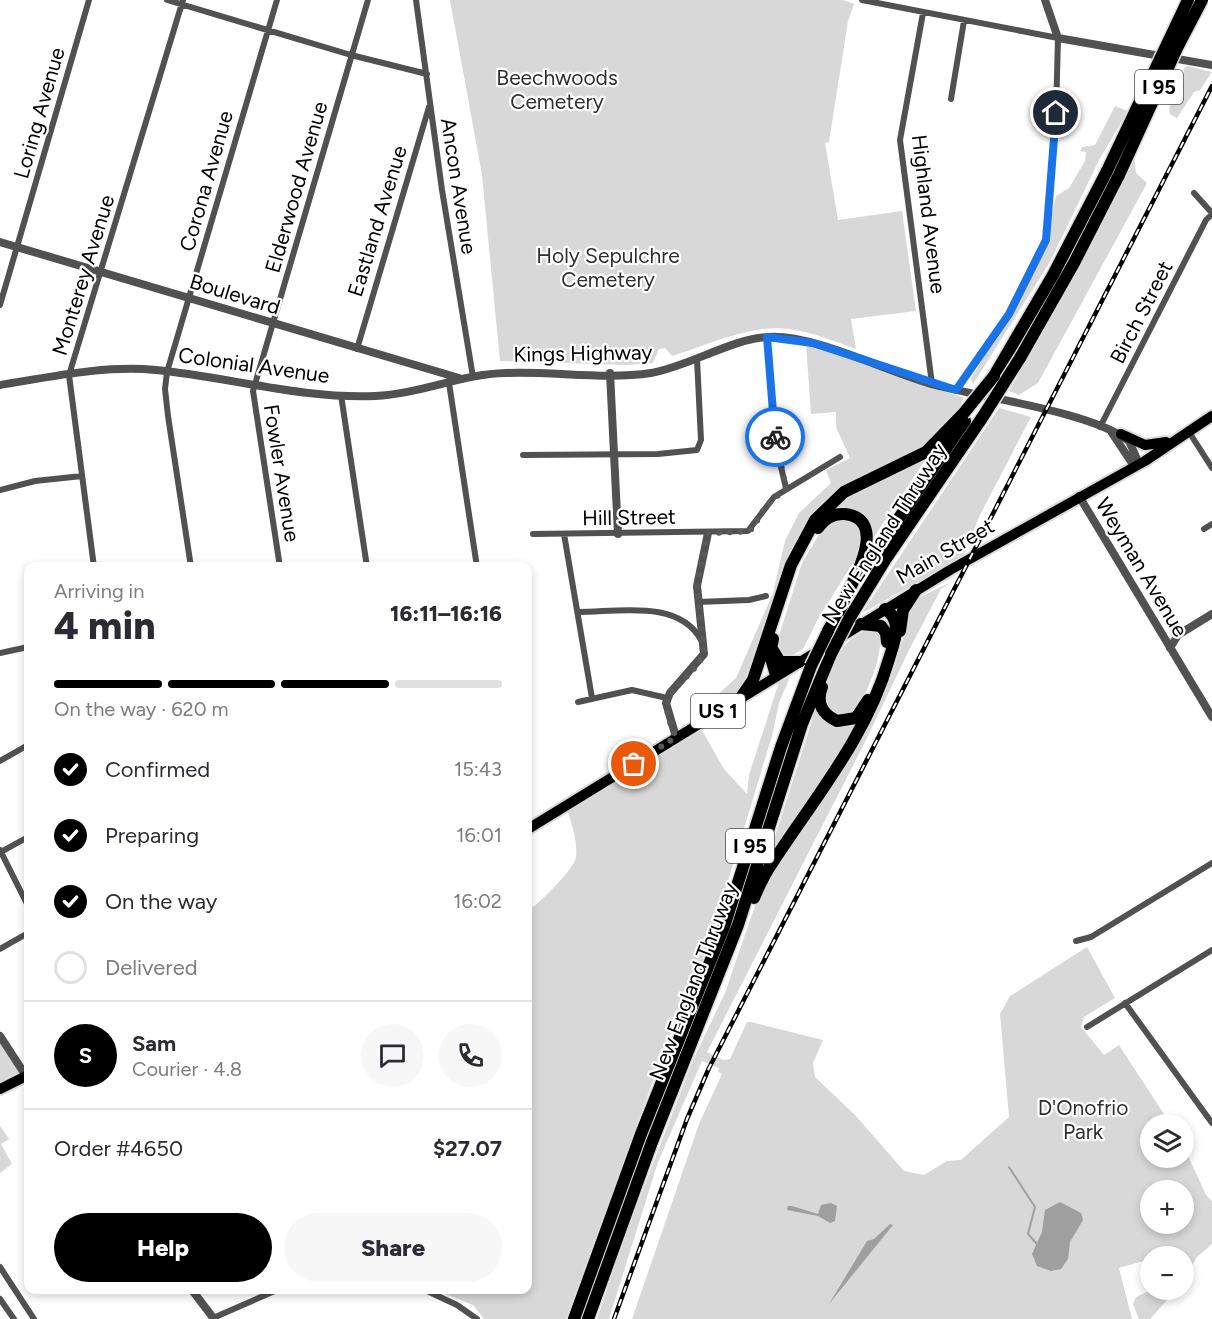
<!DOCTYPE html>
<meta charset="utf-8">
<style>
:root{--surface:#fff;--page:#f7f7f7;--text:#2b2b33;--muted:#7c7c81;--line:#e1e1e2;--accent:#000}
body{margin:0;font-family:Figtree,sans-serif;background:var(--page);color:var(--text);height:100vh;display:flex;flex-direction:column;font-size:22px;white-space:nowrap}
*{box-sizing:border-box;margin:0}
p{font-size:20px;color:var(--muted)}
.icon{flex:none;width:33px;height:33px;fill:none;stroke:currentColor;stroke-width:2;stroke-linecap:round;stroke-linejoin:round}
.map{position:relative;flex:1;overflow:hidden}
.panel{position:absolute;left:24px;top:562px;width:508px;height:732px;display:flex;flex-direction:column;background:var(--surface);border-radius:12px;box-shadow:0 3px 9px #0003}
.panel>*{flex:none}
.tools{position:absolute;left:1140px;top:1114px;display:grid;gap:12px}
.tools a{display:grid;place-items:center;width:54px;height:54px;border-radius:50%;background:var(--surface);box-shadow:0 3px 9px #0003;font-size:30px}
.pin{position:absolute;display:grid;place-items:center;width:51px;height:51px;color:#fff;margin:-26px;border:3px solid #fff;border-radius:50%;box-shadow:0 2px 6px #0007}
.courier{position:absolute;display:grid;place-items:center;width:60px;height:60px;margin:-30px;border:4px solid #1a73e8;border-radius:50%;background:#fff;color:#222;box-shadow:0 2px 8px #0007}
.head em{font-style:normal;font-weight:800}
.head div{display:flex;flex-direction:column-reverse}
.head{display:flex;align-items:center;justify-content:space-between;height:102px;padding:0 30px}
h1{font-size:39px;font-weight:800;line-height:45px}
.bar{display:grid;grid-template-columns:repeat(4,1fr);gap:9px 6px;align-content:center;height:72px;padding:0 30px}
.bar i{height:8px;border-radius:4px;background:var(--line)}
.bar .on{background:var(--accent)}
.bar p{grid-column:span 4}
.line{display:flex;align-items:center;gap:15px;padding:0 30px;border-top:2px solid var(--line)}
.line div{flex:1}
.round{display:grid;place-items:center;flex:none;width:63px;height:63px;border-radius:32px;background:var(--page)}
ol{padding:0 30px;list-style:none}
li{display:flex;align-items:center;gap:18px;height:66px}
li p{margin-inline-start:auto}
li .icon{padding:6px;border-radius:50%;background:var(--accent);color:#fff;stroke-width:4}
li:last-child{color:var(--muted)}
li i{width:33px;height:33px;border:3px solid var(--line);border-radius:50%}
.button{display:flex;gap:12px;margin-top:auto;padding:12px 30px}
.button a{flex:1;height:69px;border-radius:36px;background:var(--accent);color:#fff;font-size:24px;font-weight:800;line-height:69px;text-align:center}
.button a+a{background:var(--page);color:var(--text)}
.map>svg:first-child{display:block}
.green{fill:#d8d8d8;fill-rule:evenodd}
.water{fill:#9f9f9f}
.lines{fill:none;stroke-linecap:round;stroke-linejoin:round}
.stream{stroke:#9f9f9f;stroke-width:2}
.primary-casing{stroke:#dbdbdb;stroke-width:14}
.motorway-casing{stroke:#dbdbdb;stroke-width:15}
.minor{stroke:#515151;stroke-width:6}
.tertiary{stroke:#515151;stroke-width:8}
.primary{stroke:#000;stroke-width:10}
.motorway{stroke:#000;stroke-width:12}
.rail-casing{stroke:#000;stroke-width:4.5}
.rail{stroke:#fff;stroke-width:2;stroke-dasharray:7;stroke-linecap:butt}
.motorway-bridge-casing{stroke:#dbdbdb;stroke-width:15;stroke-linecap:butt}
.motorway-bridge{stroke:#000;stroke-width:12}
.done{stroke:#595959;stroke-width:6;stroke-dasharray:0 10.8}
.route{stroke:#1a73e8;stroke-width:8}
.labels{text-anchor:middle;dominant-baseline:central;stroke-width:4.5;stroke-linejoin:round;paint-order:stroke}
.shield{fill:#fff;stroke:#4c4c4c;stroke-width:1.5}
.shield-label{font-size:20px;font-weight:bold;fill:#000}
.park-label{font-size:21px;fill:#2f2f2f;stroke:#fff}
.street-label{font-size:21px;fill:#000;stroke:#fff}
</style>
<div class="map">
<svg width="1212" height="1319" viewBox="0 0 1212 1319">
<rect width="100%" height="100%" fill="#fff"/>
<!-- green -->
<path class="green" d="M450,0H843L854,4L848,21L829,142L825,143L838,220L902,211L916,311L851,319L856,349C834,341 812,332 789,329C750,324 708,345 672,356L665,348L659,349L653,363L628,365L500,361L482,175Z
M1188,66L1212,72L1200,90L1194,92L1177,118L1170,114C1167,101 1177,97 1182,88C1185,81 1184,74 1184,68Z
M1115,106L1128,111L1099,160L1050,262L973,384L971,379L1042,255L1056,196L1069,188L1085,161L1086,152L1080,151L1082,147L1095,145Z
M1134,155L1136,173L1147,183L1038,383L1019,395L1009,391L1092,244Z
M806,344L964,398L949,427L922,451L850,482L824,501L805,526L789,555L746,686L716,705L713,699L736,678L773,593L785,541L799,513L831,483L826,470L850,458L836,427V412L811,414Z
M999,408L1031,417L980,515L962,558L862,613Z
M928,456L874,537L870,524L859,514L833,511L855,487Z
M841,520L854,522L862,530L861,550L818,619L803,649L786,659L780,658L776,645L802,563L826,523Z
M951,582L941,589L909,650L865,742L707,1052L723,1060L730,1059L747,1022H751L823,1040L813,1063L815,1077L855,1115L904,1171L924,1175L947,1161L961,1160L1009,1117L1000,1014L1010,996L1087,947L1115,998L1084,1017L1081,1027L1104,1055L1119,1045L1171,1125H1150V1158H1184V1147L1206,1195L1212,1201V1244L1197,1257L1184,1280V1257H1150V1271L1147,1260L1119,1268L1132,1319H632L699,1124L722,1074L718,1072L719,1068L702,1061L658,1162L609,1319H597L625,1236L693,1060L725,993L759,894L772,871L873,719L890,680L903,639L904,620L912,601ZM1150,1191H1184V1224H1150Z
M869,628L879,632C885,653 866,697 853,714L833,713L826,707C823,688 833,660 846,644C851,638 862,633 869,628Z
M790,677L779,703L772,736L709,944L665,1048L566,1319H484L473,1305L435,1290H528V911C538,904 574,870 576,857C578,841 571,822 566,806L700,727L724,769L747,794L749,775L779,682Z
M816,708L821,715L862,721L768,858Z
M0,1040L26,1077L0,1091Z
M0,1126L9,1139L1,1144L12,1164L0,1173Z
M1151,1290H1176L1150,1319H1139L1133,1304L1136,1297Z"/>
<!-- water -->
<path class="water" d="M1060,1202L1081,1213L1083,1220L1070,1242L1068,1259L1061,1269L1051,1271L1037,1266L1032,1254L1042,1232L1045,1210Z
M831,1203L837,1206L835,1221L830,1223L818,1216L787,1210L788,1206H792L818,1214L821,1205Z
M890,1224L893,1225L829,1304L867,1241L874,1239Z"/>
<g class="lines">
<!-- stream -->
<path class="stream" d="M1009,1167L1035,1207L1028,1234L1037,1244"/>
<!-- primary casing -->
<g class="primary-casing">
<path id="primary" d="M1121,434L1145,445L1166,442
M528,829L950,570L1145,461L1212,416
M0,1089L28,1075"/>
</g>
<!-- motorway casing -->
<g class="motorway-casing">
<path id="motorway" d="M1020,358L1074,263L1119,175
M994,376L1053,275L1107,171
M818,528C824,519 833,513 845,514C893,520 848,590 838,612
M865,568L965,421
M849,619L885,560L982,418
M861,624L881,626L886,633L887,642
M828,631L842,606
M900,631L903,610L916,590
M773,639L770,655L776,675
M772,649L780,662H799
M822,687C816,703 822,714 837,721L856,718L868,700
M742,696L753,680L791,565L815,520L844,492L926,452L963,414
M754,898C759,886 765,873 773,862C816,796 867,736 889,659C894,642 904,621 885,609
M574,1319L641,1134L724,927L781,747L811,666
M588,1319L652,1142L738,925L802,724L831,654"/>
</g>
<!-- minor -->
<path class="minor" d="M167,0L351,55L427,74
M416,0L442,190L473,377
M862,0L1058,38L1056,113L1046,240L1009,314L956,390
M923,13L900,140L932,384
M951,99L964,21
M1194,193L1212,213
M0,305L89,0
M767,337L776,446L786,488
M357,349L429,107
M449,383L477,567
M341,395L367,567
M1100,427L1206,220L1212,214
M1189,432L1212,468
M523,455L658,454L697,450L701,440L697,359
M0,490L35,481L82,476
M1204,529L1212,524
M533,534L748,531L774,497L840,457
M564,534L592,698
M94,567L69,375L183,0
M191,567L168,416L165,389L167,372L277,0
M280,567L253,391L368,0
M698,602L749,600L766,596
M579,612C618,612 679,599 701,640
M0,653L28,647
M578,702L632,690L667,698
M0,761L28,745
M0,850L28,906
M1,852L28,837
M1076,941L1091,937L1212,863
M0,949L28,933
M1125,1003L1212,1123
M1087,1027L1212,950
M0,1267L34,1319
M425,1290L457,1305L477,1319
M0,1299L14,1319
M213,1318L277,1290"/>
<!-- tertiary -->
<path class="tertiary" d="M1045,0L1058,38L1212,65
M0,242L459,378
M610,373L618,534
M0,385C50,377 105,365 156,370C229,377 301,399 375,396C420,394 461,374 506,373C554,371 604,380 651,373C687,367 734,338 768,337C814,334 887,372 935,385C984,398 1092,412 1129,441L1137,459L1134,466
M1112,433L1134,466
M1079,496L1212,717
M1170,648L1178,635L1212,614
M676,737L666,703L670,693L704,654L697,586L708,533
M0,1036L28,1079
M192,1290L214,1319"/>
<!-- primary -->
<use href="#primary" class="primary"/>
<!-- motorway -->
<use href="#motorway" class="motorway"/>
<!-- rail casing -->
<g class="rail-casing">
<path id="rail" d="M614,1319L687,1119L709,1068L1212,86"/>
</g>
<!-- rail -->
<use href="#rail" class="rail"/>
<!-- motorway-bridge casing -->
<g class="motorway-bridge-casing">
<path id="motorway-bridge" d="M1107,171L1188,0
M1119,175L1177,48L1202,0
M963,414L994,376
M982,418L1020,358
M831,654L849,619
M811,666L828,631"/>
</g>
<!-- motorway-bridge -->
<use href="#motorway-bridge" class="motorway-bridge"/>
</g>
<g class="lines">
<!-- done -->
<path class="done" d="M634,764L676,737C652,686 682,693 704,654L697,586L708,533L739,532L752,529L766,506L786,488L775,437"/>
<!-- route -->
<path class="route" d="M775,437L767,337L813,343L956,390L1009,314L1046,240L1056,113"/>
</g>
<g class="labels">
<!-- shield labels -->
<g class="shield">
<rect x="1135" y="70" width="48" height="34" rx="4.5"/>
<rect x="691" y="694" width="54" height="34" rx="4.5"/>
<rect x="726" y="829" width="48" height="34" rx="4.5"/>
</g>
<g class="shield-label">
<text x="1159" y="87">I 95</text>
<text x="718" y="711">US 1</text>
<text x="750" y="846">I 95</text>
</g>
<!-- park labels -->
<g class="park-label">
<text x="557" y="77">Beechwoods<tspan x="557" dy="24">Cemetery</tspan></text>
<text x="608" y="255">Holy Sepulchre<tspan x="608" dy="24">Cemetery</tspan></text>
<text x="1083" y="1107">D'Onofrio<tspan x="1083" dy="24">Park</tspan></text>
</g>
<!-- street labels -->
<g class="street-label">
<text transform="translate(39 113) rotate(-74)">Loring Avenue</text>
<text transform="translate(206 181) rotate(-74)">Corona Avenue</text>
<text transform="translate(459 186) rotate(81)">Ancon Avenue</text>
<text transform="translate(296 187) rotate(-74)">Elderwood Avenue</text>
<text transform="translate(929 214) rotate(83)">Highland Avenue</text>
<text transform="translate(377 221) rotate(-73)">Eastland Avenue</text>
<text transform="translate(83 275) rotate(-73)">Monterey Avenue</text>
<text transform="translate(235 294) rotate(17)">Boulevard</text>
<text transform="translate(1141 312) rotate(-63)">Birch Street</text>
<text transform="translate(583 353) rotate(-1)">Kings Highway</text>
<text transform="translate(254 365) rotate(8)">Colonial Avenue</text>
<text transform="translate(282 473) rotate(81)">Fowler Avenue</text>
<text transform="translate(629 517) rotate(-1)">Hill Street</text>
<text transform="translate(884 533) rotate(-57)">New England Thruway</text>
<text transform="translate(945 551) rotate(-30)">Main Street</text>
<text transform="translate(1142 567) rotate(59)">Weyman Avenue</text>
<text transform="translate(693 981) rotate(-69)">New England Thruway</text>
</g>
</g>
</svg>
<div class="tools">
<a><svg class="icon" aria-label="layers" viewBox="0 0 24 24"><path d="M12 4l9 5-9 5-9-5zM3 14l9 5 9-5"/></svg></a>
<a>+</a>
<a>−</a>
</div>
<div class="pin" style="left:634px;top:764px;background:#ea580c"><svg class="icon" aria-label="bag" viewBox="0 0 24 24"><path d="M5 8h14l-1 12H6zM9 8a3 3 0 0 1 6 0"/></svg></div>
<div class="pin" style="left:1056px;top:113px;background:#1f2937"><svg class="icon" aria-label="home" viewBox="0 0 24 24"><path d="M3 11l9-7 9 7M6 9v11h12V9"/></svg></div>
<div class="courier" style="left:775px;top:437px"><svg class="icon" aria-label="bike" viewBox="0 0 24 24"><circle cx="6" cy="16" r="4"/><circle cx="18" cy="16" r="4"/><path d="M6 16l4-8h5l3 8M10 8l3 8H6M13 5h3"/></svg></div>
<section class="panel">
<div class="head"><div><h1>4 min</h1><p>Arriving in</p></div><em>16:11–16:16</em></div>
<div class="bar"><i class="on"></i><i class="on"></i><i class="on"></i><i></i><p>On the way · 620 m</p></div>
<ol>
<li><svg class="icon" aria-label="check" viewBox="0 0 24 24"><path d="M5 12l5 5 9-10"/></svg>Confirmed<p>15:43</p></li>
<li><svg class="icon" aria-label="check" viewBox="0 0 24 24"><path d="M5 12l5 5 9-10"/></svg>Preparing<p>16:01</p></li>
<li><svg class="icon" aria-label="check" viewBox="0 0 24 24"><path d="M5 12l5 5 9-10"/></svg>On the way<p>16:02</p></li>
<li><i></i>Delivered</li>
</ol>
<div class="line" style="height:108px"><b class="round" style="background:var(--accent);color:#fff">S</b><div><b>Sam</b><p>Courier · 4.8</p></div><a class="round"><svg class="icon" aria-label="chat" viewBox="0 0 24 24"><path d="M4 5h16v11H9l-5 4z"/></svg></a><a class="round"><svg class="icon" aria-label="phone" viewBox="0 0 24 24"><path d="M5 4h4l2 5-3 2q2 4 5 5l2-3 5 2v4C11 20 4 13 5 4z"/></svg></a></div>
<div class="line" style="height:78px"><div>Order #4650</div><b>$27.07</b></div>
<div class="button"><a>Help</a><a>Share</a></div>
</section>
</div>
